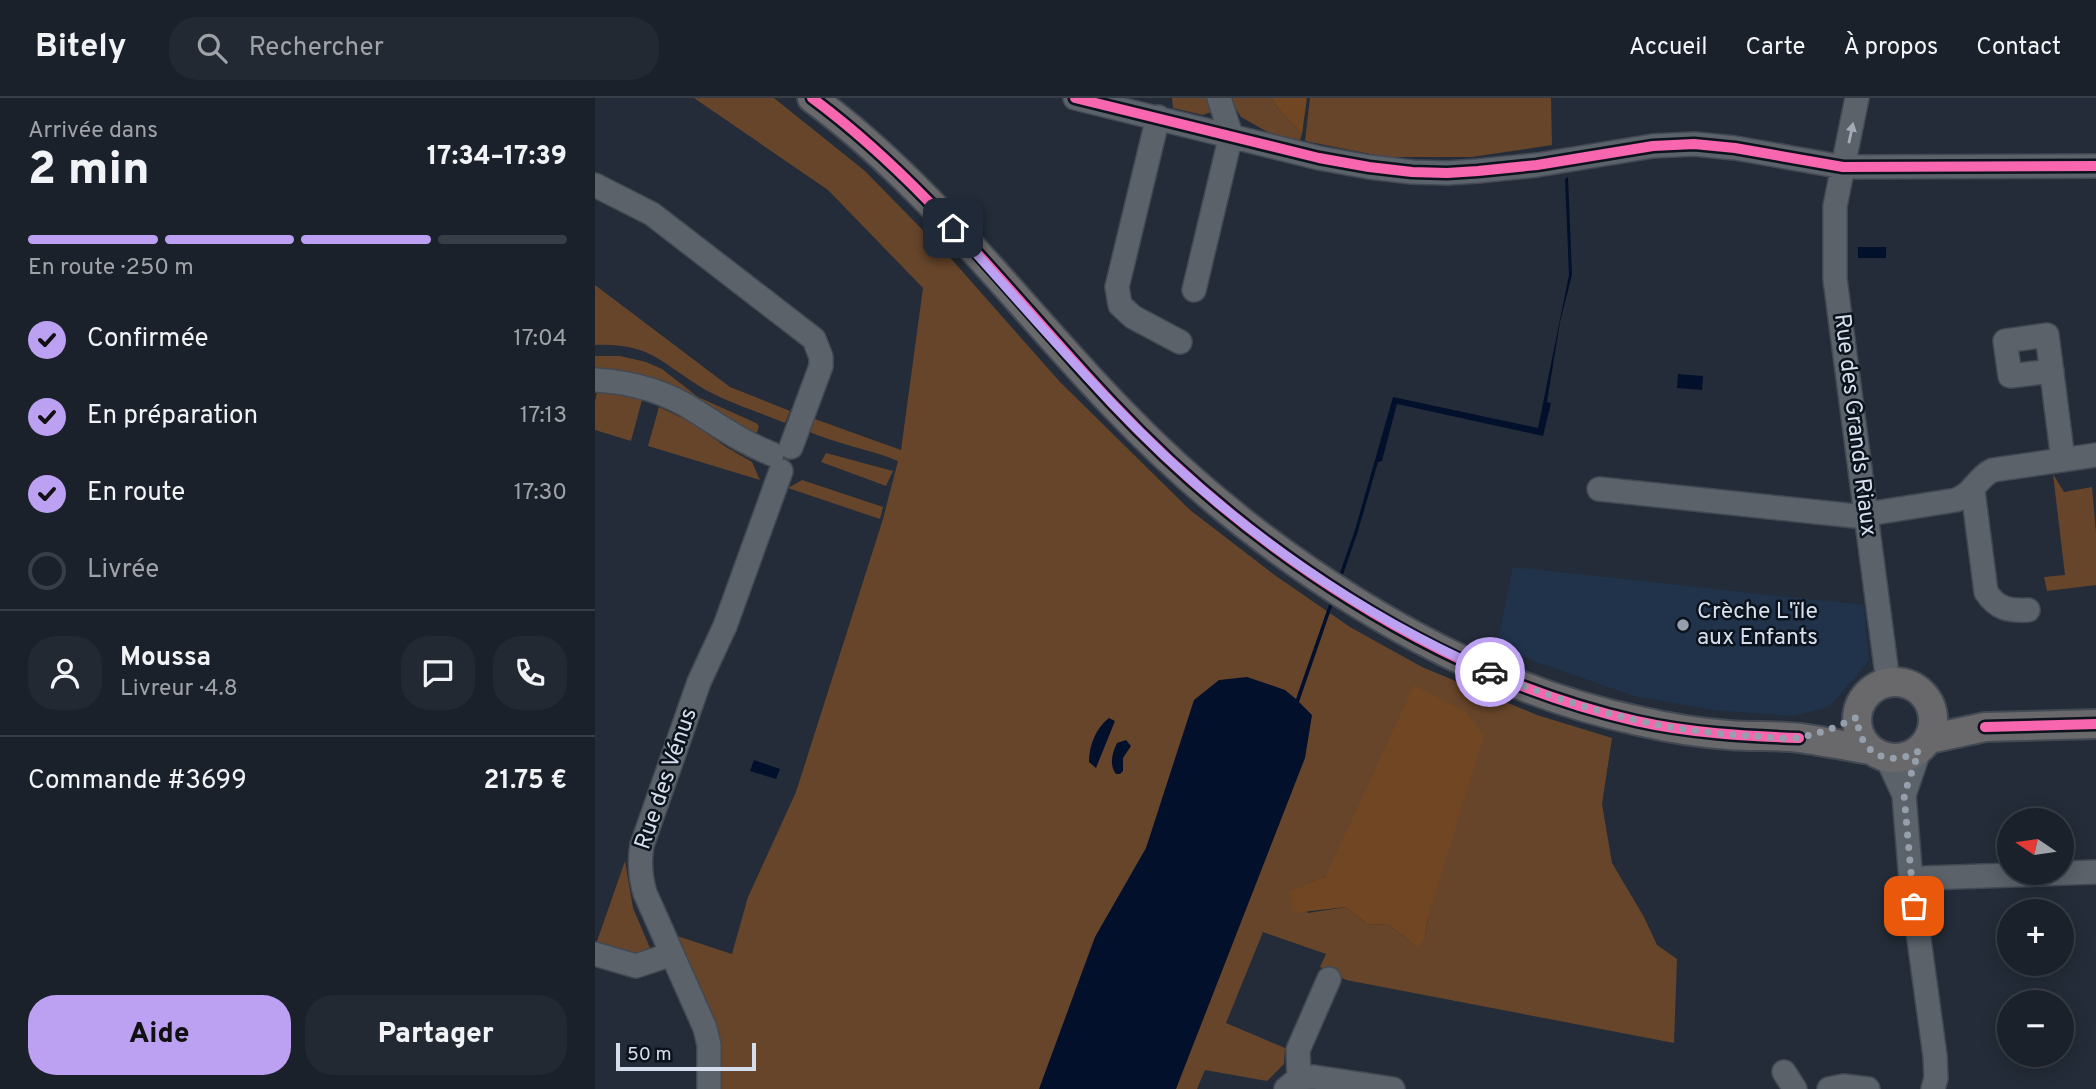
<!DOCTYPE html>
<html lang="fr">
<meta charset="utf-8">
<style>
:root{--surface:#1a212a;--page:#232932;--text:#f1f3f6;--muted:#9fa3a8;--line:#383e47;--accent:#bca0f2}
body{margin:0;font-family:Overpass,sans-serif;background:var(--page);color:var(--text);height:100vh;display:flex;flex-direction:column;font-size:26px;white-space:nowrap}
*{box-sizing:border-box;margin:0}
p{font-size:23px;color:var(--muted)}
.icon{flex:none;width:38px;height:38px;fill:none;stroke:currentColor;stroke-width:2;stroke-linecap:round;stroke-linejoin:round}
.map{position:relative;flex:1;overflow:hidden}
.side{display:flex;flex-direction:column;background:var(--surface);width:595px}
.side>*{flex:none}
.needle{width:46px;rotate:283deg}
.controls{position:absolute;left:1402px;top:710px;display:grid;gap:14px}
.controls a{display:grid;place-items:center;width:77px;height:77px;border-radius:50%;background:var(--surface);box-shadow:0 4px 18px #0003,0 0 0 2px var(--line);font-size:35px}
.scale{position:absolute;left:21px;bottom:18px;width:140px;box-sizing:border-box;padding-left:7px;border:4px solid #d4deec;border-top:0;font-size:19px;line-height:24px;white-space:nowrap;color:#d4deec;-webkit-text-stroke:5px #0c131d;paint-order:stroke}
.pin{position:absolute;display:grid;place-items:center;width:60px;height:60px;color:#fff;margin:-30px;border-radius:14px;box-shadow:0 4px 10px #0006}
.courier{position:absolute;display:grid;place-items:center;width:70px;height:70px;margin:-35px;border:5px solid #bca0f2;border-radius:50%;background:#fff;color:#222;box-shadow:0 2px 9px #0007}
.head em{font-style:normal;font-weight:800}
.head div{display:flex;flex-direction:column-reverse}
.head{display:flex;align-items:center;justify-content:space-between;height:119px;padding:0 28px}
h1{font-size:46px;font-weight:800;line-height:52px}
.bar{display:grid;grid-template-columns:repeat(4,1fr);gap:10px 7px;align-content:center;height:84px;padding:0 28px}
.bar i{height:9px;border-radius:5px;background:var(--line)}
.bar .active{background:var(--accent)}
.bar p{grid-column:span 4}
.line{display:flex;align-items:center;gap:18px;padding:0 28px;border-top:2px solid var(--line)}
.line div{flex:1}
.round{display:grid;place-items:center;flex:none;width:74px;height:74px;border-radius:28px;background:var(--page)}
ol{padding:0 28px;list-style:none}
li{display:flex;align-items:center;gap:21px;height:77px}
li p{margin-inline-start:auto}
li .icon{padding:7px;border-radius:50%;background:var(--accent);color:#111;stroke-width:4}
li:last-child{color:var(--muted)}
li i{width:38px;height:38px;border:4px solid var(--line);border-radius:50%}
.action{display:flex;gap:14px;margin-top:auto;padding:14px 28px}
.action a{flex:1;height:80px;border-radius:28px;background:var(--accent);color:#111;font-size:28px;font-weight:800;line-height:80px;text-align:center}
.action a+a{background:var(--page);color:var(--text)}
header{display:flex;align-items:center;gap:42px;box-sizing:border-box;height:98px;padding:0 35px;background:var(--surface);border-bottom:2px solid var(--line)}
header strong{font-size:33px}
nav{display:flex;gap:38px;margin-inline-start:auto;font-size:24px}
.search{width:490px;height:63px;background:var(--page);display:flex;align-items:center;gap:18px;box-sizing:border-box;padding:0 24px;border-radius:28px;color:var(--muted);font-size:26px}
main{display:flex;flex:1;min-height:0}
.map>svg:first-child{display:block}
.built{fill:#20334b}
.green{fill:#67452a;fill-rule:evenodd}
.forest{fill:#714622}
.water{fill:#03102c}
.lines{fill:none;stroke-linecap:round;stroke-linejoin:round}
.minor-casing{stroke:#424953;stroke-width:26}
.major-casing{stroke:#424953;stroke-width:32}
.minor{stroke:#5b626a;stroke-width:23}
.major{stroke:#69686b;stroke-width:28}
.cycleway-casing{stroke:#0c131d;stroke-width:15}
.cycleway{stroke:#f766af;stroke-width:10}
.oneway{fill:#a4acb8}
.done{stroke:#96a0ad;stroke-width:7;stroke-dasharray:0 12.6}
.route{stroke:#bca0f2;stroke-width:9}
.poi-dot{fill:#96a0ad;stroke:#0c131d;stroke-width:2.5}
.labels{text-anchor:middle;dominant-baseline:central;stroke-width:5;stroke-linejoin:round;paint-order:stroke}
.street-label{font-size:23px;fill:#d4deec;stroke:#0c131d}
.poi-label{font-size:23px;fill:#d4deec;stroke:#0c131d;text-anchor:start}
</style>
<header>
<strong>Bitely</strong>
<div class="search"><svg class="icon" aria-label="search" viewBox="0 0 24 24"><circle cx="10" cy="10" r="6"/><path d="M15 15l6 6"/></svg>Rechercher</div>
<nav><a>Accueil</a><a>Carte</a><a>À propos</a><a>Contact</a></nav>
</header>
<main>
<section class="side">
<div class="head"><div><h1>2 min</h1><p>Arrivée dans</p></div><em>17:34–17:39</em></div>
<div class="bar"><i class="active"></i><i class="active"></i><i class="active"></i><i></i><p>En route · 250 m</p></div>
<ol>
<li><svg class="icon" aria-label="check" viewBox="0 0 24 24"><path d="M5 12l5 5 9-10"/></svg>Confirmée<p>17:04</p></li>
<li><svg class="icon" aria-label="check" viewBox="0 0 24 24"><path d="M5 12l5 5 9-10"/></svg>En préparation<p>17:13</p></li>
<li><svg class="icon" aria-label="check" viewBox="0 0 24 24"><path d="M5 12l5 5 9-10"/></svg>En route<p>17:30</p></li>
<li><i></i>Livrée</li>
</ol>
<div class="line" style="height:126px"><a class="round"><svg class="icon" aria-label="person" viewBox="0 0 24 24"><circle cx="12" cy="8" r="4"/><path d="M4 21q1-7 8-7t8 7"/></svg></a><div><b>Moussa</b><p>Livreur · 4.8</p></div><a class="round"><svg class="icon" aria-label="chat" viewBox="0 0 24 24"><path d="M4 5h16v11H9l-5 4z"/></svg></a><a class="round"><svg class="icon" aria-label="phone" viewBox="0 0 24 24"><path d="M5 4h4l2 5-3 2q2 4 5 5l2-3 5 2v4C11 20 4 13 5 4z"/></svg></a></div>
<div class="line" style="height:91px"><div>Commande #3699</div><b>21.75 €</b></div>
<div class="action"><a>Aide</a><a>Partager</a></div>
</section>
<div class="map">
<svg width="1501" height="991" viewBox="0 0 1501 991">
<rect width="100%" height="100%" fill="#232c38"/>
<!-- built -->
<path class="built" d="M918,469L1269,507L1274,563L1234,609L1198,618L1118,612L1039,598L941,564L902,547Z"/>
<!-- green -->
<path class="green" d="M99,0H179L270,73L359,164L465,284L595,412L681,478L755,529L827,569L942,617L1017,640L1007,706L1017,765L1049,819L1062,847L1082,861L1079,945L751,882L725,869L731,856L668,834L631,925L690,950L689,966L672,983L610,972L602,991H124L79,837L137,856L153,799L201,694L288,421L303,363C274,351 242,346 212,333L217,320L306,352L328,190L233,92ZM731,778L833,820L830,841L822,849L794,827L772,826L751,809L713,815L696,793Z
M577,0H613L616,5V14L608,17L578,10Z
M634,0H677L680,7L707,36L704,45L683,40L646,19Z
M715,0H956L957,47L877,59H790L710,43Z
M0,187L135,289L195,313L190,325C164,314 134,305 109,291C65,265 57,245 0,247Z
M0,258H25L51,264L67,271L103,299L161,325L164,328L160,340L0,275Z
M2,295H17L47,302L36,343L0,332V303Z
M64,309L96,324L131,349L157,364L165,382L53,348Z
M231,355L298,373L291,388L226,364Z
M1458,376L1469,394L1497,389L1501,435V487L1452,493L1449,479L1470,477Z
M207,382L288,409L285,421L193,390Z
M30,763L38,810L55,850L45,854L48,858L0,849Z"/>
<!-- forest -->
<path class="forest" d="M677,0H712L707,36L680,7Z
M819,587L871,614L889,638L833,820L830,841L823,850L794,827L772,826L751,809L698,815L695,793L731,778Z"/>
<!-- water -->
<path class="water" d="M973,79L977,177L965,224L952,304L956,305L948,338L802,306L787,363L783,364L763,433L704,604L717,617L710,660L581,991H444L500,839L551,750L599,602L624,582L652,579L690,592L701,601L760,432L798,299L943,330L974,177L970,81Z
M1263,149H1291V160H1263Z
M1083,276L1108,278L1107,292L1082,290Z
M514,620L520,623L501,670L494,664C494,647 501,630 514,620Z
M531,642L536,648L528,660V673L525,676H521C514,667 517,655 522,645Z
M159,662L185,671L181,681L155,673Z"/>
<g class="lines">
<!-- minor casing -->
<g class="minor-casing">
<path id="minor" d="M480,0L724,60L774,69L817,74L852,75L883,73L942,67L1058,48L1099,46L1140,50L1248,69L1501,68
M1262,0L1240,108V181L1293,584
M563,19L522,189L525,207L538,219L585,244
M0,87L57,116L219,241L226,259V268L196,349
M599,192L636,37L624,0
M1457,273L1415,278L1410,243L1452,237L1468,362
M0,282C36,284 72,294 102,314C129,331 147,344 177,356
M1004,391L1260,418L1361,402C1379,396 1382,379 1398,372L1501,357
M1378,393L1391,494C1402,511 1414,513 1433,512
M1292,660L1309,697L1316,783L1340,958L1341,980L1338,991
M1309,697L1324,653
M1316,783L1330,780L1501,774
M0,856L41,868L77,856
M1189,974L1200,991
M704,980L719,979L798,991
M114,991V947L110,930L50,795C45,778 44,764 47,747L104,584L130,528L186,373
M691,991L704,980L703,952L734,881
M1234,991L1248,988L1273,991"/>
</g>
<!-- major casing -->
<g class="major-casing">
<path id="major" d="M217,0C334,86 420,204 520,308C655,450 850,582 1044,623C1074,630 1104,635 1134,637C1157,639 1181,637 1205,640C1228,643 1251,648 1275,652
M1262 622a38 38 0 1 1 76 0a38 38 0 1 1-76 0Z
M1334,641L1390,629L1501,626"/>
</g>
<!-- minor -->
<use href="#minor" class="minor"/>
<!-- major -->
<use href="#major" class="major"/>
<!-- cycleway casing -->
<g class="cycleway-casing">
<path id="cycleway" d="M217,0C332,85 419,201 516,304C653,450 843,578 1041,623C1095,635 1149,638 1204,640
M480,0L724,60L774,69L817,74L852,75L883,73L942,67L1058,48L1099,46L1140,50L1248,69L1501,68
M1390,629L1501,626"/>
</g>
<!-- cycleway -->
<use href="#cycleway" class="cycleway"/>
</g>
<!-- one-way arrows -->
<defs><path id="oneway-solid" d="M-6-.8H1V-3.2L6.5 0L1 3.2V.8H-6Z" transform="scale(1.75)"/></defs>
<use class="oneway" href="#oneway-solid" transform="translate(1256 35) rotate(-78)"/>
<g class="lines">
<!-- done -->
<path class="done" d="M895,574C979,610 1067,634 1159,638C1174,639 1192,642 1207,639C1226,635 1245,628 1262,619C1264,656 1293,670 1324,653L1309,697L1319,808"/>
<!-- route -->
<path class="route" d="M358,130C418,196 476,265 540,329C641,431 763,516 895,574"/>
</g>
<!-- markers -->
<circle class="poi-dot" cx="1088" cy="527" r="7"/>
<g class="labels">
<!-- street labels -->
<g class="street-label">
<text transform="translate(1259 327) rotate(83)">Rue des Grands Riaux</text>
<text transform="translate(72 681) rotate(-71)">Rue des Vénus</text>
</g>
<!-- poi labels -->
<g class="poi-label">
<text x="1102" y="514">Crèche L'ïle<tspan x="1102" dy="26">aux Enfants</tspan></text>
</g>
</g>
</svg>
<div class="controls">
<a><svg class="needle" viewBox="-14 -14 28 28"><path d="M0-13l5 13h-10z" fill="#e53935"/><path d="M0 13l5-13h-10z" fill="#9fa3a8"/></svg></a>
<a>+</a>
<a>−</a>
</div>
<div class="scale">50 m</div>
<div class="pin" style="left:1319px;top:808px;background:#ea580c"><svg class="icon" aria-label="bag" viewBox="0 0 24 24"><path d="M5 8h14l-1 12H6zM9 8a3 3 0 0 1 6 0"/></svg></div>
<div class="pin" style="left:358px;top:130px;background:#1f2937"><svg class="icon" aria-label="home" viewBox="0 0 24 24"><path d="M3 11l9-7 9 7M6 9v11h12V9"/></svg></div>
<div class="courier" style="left:895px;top:574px"><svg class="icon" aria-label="car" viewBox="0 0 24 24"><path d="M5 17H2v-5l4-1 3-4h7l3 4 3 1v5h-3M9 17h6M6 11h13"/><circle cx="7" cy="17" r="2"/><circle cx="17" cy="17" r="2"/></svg></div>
</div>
</main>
